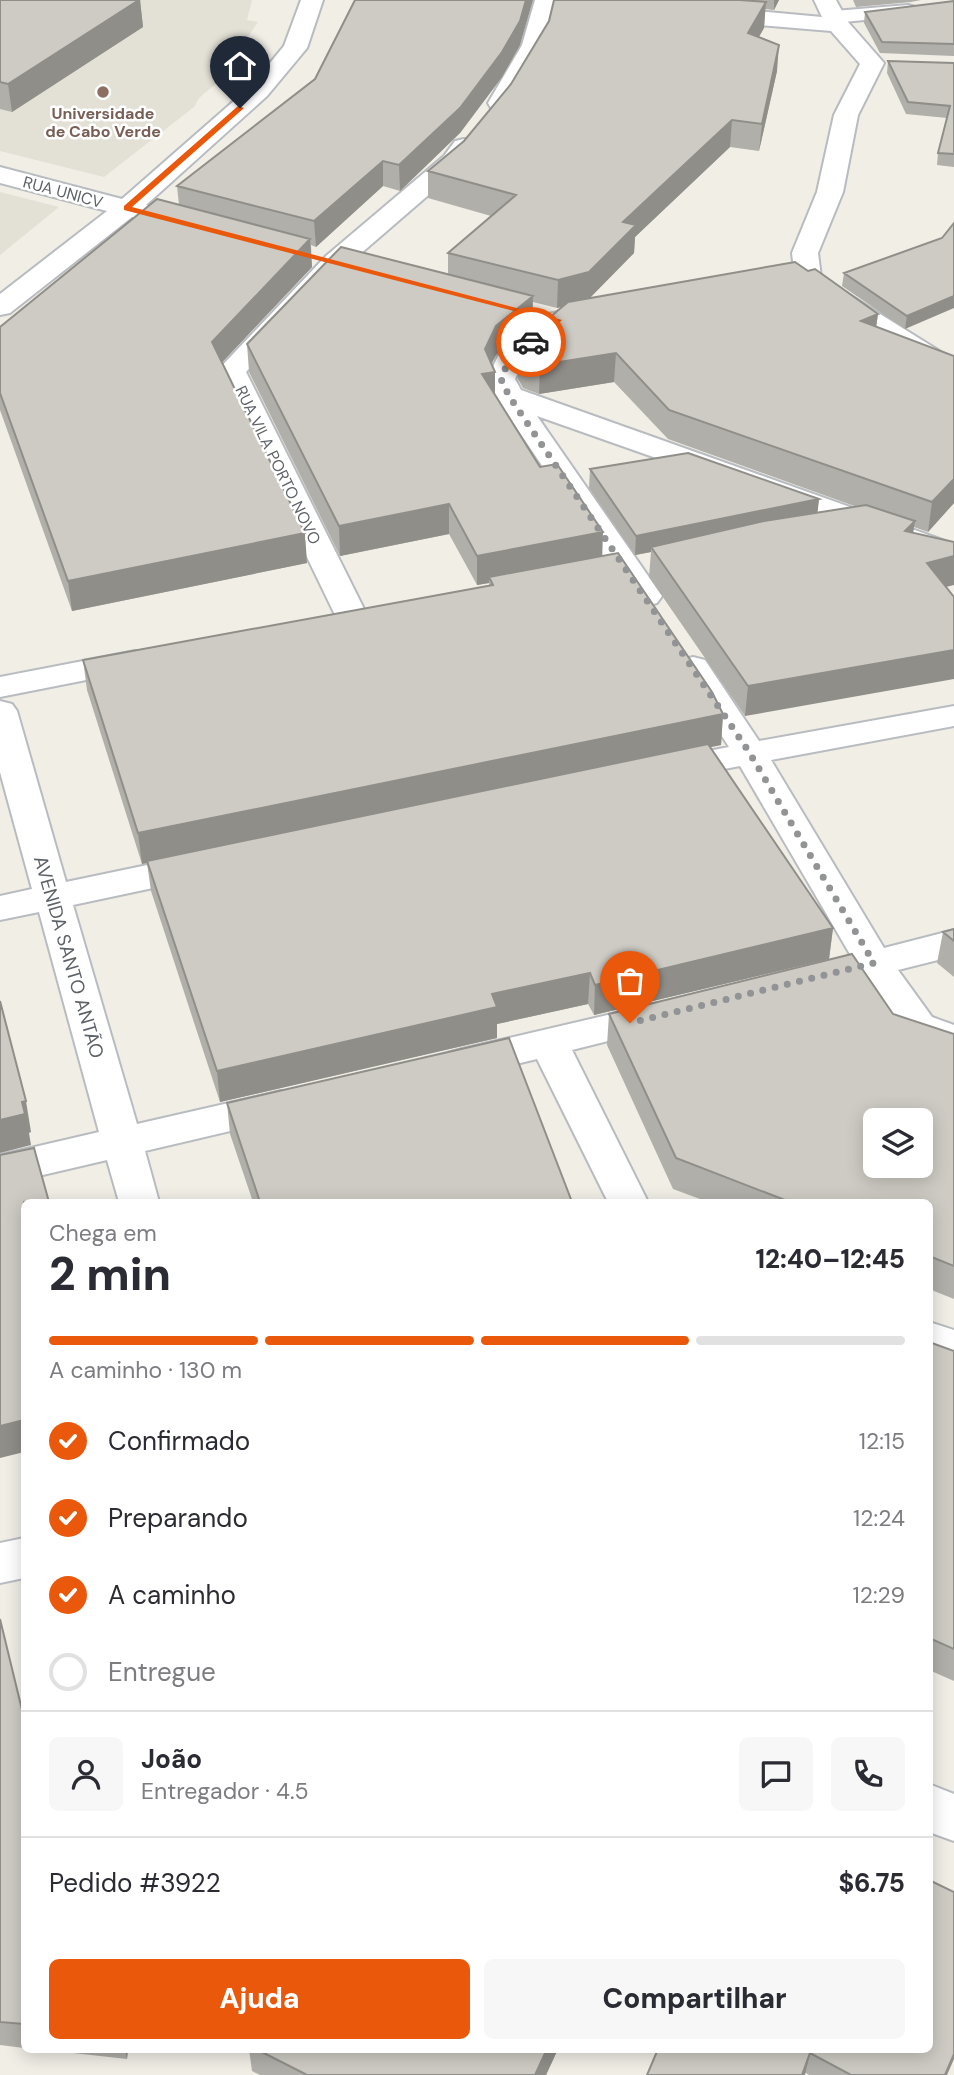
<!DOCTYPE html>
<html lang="pt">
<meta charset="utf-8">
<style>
:root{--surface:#fff;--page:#f7f7f7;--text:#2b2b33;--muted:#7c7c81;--line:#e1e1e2;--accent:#ea580c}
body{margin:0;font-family:"DM Sans",sans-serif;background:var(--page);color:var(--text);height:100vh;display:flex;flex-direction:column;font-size:26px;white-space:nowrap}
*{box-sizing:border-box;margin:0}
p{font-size:23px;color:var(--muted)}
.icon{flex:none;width:38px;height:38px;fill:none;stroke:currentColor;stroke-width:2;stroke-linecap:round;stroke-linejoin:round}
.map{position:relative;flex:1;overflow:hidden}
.sheet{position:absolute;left:21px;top:1199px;width:912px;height:854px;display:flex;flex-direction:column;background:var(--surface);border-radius:10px;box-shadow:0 4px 18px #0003}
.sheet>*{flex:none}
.tools{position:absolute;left:863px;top:1108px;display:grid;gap:14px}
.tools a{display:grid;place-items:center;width:70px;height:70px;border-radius:10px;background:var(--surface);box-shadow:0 4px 18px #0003;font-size:35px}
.pin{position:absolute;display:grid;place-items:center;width:60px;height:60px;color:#fff;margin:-72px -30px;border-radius:50% 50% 50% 0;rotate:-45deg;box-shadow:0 0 7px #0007}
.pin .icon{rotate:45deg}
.courier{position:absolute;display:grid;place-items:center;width:70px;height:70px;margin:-35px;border:5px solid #ea580c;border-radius:50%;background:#fff;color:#222;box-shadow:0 2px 9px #0007}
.overview em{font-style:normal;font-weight:800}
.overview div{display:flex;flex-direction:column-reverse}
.overview{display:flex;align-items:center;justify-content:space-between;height:119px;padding:0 28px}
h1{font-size:46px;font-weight:800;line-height:52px}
.bar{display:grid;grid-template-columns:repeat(4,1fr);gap:10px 7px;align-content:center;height:84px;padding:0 28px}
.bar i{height:9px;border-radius:5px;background:var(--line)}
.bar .active{background:var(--accent)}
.bar p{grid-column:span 4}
.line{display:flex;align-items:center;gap:18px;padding:0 28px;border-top:2px solid var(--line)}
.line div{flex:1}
.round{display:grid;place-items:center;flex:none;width:74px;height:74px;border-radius:10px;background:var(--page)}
ol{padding:0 28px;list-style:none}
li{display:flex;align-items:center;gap:21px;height:77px}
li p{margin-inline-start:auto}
li .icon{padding:7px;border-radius:50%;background:var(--accent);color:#fff;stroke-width:4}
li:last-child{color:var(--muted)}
li i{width:38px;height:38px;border:4px solid var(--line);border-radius:50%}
.action{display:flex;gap:14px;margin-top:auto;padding:14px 28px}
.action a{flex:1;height:80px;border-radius:10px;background:var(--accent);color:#fff;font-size:28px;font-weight:800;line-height:80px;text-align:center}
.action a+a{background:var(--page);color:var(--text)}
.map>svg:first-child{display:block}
.education{fill:#e3e0d6}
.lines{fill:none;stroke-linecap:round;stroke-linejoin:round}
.lane-casing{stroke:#b8bcc0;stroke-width:4}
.street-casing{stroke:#b8bcc0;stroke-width:4}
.secondary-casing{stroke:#b9bdc3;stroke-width:4}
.lane{fill:#fff;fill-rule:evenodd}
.street{fill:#fff;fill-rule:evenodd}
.secondary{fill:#fff;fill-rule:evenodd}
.wall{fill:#b1afa9}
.shaded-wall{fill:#908e89}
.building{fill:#cecbc4;stroke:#908e89;stroke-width:2;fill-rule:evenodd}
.route{fill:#ea580c}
.done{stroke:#919394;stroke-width:7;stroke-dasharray:0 12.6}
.education-dot{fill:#8d6e63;stroke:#fff;stroke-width:2.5}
.labels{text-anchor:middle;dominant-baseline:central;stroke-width:5;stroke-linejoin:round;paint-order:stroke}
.far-education-label{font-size:16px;font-weight:bold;fill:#785e54;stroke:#fff}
.far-street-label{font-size:16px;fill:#5d6268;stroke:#fff}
.street-label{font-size:19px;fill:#5d6268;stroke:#fff}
</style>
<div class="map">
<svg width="954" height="2075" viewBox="0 0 954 2075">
<rect width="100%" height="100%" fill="#f1eee6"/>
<!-- education -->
<path class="education" d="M0,0H252L247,20L258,22L228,66L232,74L213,86L199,98L194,107L104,177L0,151Z
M0,192L59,207L0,255Z"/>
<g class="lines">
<!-- lane casing -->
<g class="lane-casing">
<path id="lane" d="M908,5L915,7L918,11L915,15L834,23L824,17L834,11Z"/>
</g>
<!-- street casing -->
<g class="street-casing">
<path id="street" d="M301,0H323L307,48L267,96L146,205L202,219L206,225L202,231L193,233L132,217L10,313L0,315V294L107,211L0,183V167L122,199L251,86L284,46Z
M535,0H557L546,45L509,108L500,110L491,108L488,103L522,45Z
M814,0H836L848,22L884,63L858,115L843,192L818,253L821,277L817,283L808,285L799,283L795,277L792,253L817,192L834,115L860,64L831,31L712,21L704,19L701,14L704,9L712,7L822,17Z
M464,139L473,141L476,146L462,166L344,268L246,372L369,619L364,626L353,629L342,626L337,619L217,371L326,256L444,156L455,141Z
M833,289L843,291L954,360V378L926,368L823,303L819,297L823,291Z
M558,312L568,314L572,320L521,366L515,379L521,390L954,544V563L537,416L662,596L657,603L646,606L635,603L495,396L487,379L498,356L548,314Z
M135,651L147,654L151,661L147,668L0,697V677Z
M693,657L705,660L759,741L954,706V726L771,760L884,948L954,930V956L898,970L932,1017L954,1025V1053L904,1037L865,978L850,982L837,978L831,969L837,960L851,956L740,766L667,780L655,777L650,769L655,761L729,747L677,667L681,660Z
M0,701L12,704L17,711L66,882L200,854L213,858L218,866L213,874L200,878L73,905L137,1124L281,1091L295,1095L301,1105L295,1115L281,1119L145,1151L159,1202H119L107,1160L0,1185V1155L99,1132L39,912L0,920V896L32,889L0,772Z
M659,1003L672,1007L678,1016L672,1025L572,1050L648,1202H608L537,1059L462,1077L448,1073L443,1063L448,1053L462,1049Z
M929,1322L954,1330V1365L929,1357Z
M929,1784L954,1794V1841L929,1832Z"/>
</g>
<!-- secondary casing -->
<g class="secondary-casing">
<path id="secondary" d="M24,1538V1578L0,1583V1543Z"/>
</g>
<!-- lane -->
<use href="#lane" class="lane"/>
<!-- street -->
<use href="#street" class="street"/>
<!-- secondary -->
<use href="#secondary" class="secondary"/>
</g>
<!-- wall -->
<path class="wall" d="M0,0H140L143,27L12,112L0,109Z
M554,0H779L774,10L765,9L764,28L759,37L777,71L759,151L730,147L635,237L634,253L589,298L808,271L878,314L876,327L954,503L928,532L914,527L913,533L946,587L745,716L649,577L651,552L635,555L589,488L590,469L819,499L817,513L857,507L668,439L614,382L539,394L523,388L518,379V350L562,307L557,308L533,302L532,324L496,355L491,364L495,372V395L540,467L602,556L723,714L721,745L710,747L833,928L829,959L594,1015L588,1004L497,1024V1038L220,1102L151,891L147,863L142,864L87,690L83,660L489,586V583L477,585L449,534L340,556L249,372L247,344L448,274V253L491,216L428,198V171L464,141L511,84L549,21Z
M853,0H921L911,2L856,7Z
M954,1V56L880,53L864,23L865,12Z
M520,45L502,77L460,133L400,191L383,186L316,247L311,245L312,267L222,362L307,563L72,611L0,410V327L179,205L177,186Z
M888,61L954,63V167L937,165L938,153L947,118L906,114L887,73Z
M942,238L905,329L842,286L844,273Z
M954,929V977L937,963L943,932Z
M609,1014H893L954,1034V1299L929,1289V1202H708L673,1189L607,1045Z
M227,1103L572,1202H253L230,1134Z
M929,1342L954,1351V1681L929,1670Z
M0,1619L24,1718V2048L0,2045Z
M37,2049H128L127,2059Z
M249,2049H558L546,2075H260L252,2071Z
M658,2049H929L947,2075H809L806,2073Z"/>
<!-- shaded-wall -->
<path class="shaded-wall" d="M139,0H140L143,27L12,112L8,84Z
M526,0H533L520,45L502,77L460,133L400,191L399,165Z
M774,0H779L774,10Z
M766,2L764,28L746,59L748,33Z
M779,45L777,71L759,151L762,124Z
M732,120L730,147L635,237L634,253L588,300L557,308L558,280L623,222Z
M383,161V186L316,247L314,221Z
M310,239L312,267L214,371L212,342Z
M533,296L532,324L496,355L487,373L495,372V401L482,374L485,349L496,326Z
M954,296V308L905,329L907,316Z
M878,314L874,342L861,321Z
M616,353L614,382L539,394L540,365Z
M954,479V503L928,532L932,502Z
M819,499L817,518L651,547V552L635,555L636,536Z
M449,504V534L340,556L339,526Z
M915,521L910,551L905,531Z
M603,532L602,562L489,577V583L477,585V556Z
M305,533L307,563L72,611L68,581Z
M954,556V585L922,593L927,563Z
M954,650V679L745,716L748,686Z
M723,714L721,745L142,864L138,833Z
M833,928L829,959L594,1015L595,985Z
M590,973L588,1004L497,1024V1038L220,1102L217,1071L492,994Z
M26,1101L31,1132L29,1133L31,1145L0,1153V1120L22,1102Z
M24,1420V1452L0,1458V1426Z
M125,2049H128L127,2059Z
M547,2049H558L546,2075H535Z
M810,2053L805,2075H802Z
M954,2054V2059L947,2075H945Z"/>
<!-- building -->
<path class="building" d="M0,0H139L8,84L0,82Z
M355,0H526L520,21L502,52L460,108L399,165L383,161L314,221L177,186L315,79Z
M554,0H740L766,2L748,33L779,45L762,124L732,120L623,222L636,225L589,272L558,280L448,253L516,195L428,171L464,141L511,84L549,21Z
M954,1V44L882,42L865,12Z
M888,61L954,63V154L938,153L950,106L908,102Z
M157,199L310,239L212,342L305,533L68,581L0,393V327Z
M954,223V296L907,316L844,273L942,238Z
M341,247L533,296L496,326L485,349L495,372L482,374L540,467L557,464L603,532L477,556L449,504L339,526L247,344Z
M795,262L808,271L815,269L878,314L861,321L954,356V479L932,502L669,410L616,353L540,365L523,359L518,350L524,339L568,302Z
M688,453L819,499L636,536L590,469Z
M866,505L915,521L905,531L954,542V556L927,563L954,597V650L748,686L651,547L764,521Z
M618,553L712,692L723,714L138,833L83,660L493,585L489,577Z
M708,744L833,928L595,985L590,973L492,994L497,1007L217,1071L147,861Z
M954,929V941L943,932Z
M852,954L893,1014L954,1034V1266L929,1256V1202H790L676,1158L609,1014ZM875,1120H920V1166H875Z
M0,1001L26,1101L22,1102L25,1114L0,1120Z
M509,1038L572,1202H260L227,1103Z
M34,1148L49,1202H24V1420L0,1426V1155Z
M929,1342L954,1351V1649L929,1638Z
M0,1619L24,1718V2024L0,2022Z
M929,1880L954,1892V2054L945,2075H851L810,2053L802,2075H647L658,2049H929Z
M256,2049H547L535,2075H307Z"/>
<!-- route -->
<path class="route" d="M238,106L244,108L132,207L562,320L534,344H528V341L552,321L124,210V206Z"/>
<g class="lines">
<!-- done -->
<path class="done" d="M531,342L508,362L501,379L509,396L749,752L874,963L630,1023"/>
</g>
<!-- markers -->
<circle class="education-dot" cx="103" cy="92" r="7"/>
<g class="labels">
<!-- far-education labels -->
<g class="far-education-label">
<text x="103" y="113">Universidade<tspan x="103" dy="18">de Cabo Verde</tspan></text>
</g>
<!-- far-street labels -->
<g class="far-street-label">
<text transform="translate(63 192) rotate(15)">RUA UNICV</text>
<text transform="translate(278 465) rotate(64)">RUA VILA PORTO NOVO</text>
</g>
<!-- street labels -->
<g class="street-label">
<text transform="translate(69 957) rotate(74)">AVENIDA SANTO ANTÃO</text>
</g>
</g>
</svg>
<div class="tools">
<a><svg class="icon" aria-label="layers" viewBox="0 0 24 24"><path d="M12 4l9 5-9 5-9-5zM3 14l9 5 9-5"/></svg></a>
</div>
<div class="pin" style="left:630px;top:1023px;background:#ea580c"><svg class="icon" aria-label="bag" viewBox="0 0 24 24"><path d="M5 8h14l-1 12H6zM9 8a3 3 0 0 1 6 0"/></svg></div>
<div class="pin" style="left:240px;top:108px;background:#1f2937"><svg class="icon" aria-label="home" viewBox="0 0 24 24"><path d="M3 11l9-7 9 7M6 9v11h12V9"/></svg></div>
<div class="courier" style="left:531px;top:342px"><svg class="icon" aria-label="car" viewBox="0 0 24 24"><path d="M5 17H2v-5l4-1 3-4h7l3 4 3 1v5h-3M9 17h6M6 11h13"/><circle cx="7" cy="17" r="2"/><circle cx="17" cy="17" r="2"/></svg></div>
<section class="sheet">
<div class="overview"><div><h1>2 min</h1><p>Chega em</p></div><em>12:40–12:45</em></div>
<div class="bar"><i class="active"></i><i class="active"></i><i class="active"></i><i></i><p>A caminho · 130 m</p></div>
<ol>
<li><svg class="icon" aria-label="check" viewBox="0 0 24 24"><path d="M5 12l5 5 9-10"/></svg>Confirmado<p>12:15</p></li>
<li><svg class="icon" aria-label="check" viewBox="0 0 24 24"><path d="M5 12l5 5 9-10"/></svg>Preparando<p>12:24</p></li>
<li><svg class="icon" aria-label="check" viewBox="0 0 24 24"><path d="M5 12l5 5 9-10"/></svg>A caminho<p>12:29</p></li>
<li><i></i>Entregue</li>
</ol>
<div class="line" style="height:126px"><a class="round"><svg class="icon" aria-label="person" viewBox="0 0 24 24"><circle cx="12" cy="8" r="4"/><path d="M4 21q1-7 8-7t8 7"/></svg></a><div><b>João</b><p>Entregador · 4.5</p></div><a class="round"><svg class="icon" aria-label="chat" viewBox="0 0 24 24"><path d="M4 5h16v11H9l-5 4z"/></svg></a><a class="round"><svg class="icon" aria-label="phone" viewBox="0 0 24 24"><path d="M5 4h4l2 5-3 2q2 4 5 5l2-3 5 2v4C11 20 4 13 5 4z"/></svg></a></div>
<div class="line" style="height:91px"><div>Pedido #3922</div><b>$6.75</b></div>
<div class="action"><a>Ajuda</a><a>Compartilhar</a></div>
</section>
</div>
